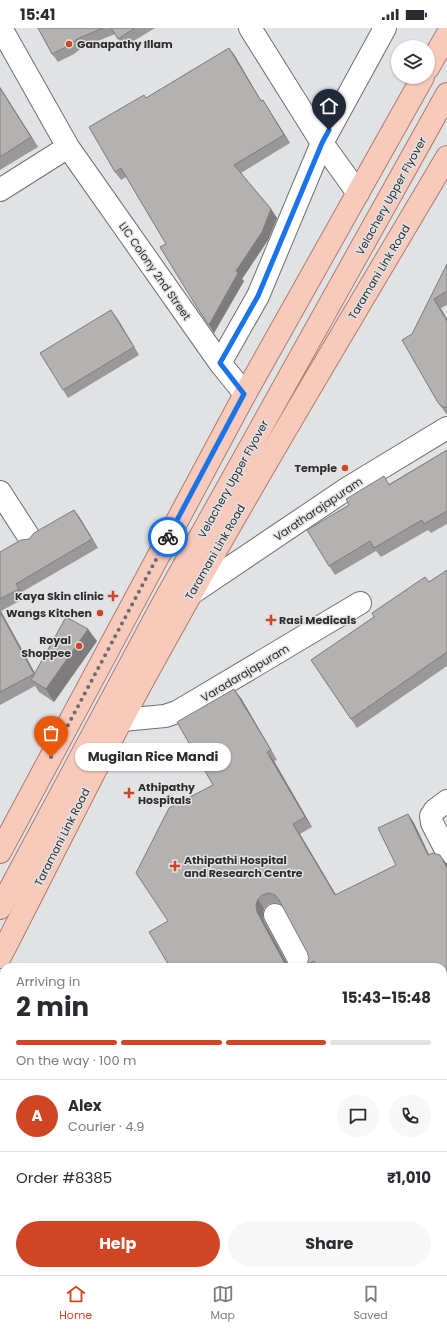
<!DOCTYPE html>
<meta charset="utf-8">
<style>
:root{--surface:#fff;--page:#f7f7f7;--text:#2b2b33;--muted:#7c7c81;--line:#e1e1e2;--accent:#d04625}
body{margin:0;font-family:Poppins,sans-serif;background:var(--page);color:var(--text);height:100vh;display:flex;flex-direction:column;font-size:15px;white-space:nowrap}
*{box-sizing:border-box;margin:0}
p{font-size:13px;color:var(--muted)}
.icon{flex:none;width:22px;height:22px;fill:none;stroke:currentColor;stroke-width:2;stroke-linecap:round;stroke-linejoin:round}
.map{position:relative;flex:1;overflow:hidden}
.side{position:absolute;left:0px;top:935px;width:447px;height:312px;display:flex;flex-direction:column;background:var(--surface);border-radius:12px 12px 0 0;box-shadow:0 1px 3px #0004}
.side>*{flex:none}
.tools{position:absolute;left:391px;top:12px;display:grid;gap:8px}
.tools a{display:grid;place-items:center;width:44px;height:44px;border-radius:50%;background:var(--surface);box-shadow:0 1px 3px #0004;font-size:20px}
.pin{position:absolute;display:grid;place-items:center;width:34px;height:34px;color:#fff;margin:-41px -17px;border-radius:50% 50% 50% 0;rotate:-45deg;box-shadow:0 0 4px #0007}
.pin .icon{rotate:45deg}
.courier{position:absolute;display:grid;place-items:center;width:40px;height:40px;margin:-20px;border:3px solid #1a73e8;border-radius:50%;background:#fff;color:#222;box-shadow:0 1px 5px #0007}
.bubble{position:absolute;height:28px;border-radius:14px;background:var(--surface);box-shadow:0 1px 3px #0004;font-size:13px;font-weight:700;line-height:28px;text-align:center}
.overview em{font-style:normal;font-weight:700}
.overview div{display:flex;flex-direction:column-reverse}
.overview{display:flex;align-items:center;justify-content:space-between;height:68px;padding:0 16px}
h1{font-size:26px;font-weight:700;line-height:30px}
.bar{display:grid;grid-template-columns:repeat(4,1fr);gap:6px 4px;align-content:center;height:48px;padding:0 16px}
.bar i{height:5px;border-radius:3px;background:var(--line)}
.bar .active{background:var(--accent)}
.bar p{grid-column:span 4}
.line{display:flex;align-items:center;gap:10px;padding:0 16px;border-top:1px solid var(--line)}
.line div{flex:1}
.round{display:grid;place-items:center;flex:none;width:42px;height:42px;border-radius:21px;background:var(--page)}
.button{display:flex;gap:8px;margin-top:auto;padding:8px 16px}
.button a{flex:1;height:46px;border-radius:24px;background:var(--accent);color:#fff;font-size:16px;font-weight:700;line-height:46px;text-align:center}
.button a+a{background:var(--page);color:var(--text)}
.status{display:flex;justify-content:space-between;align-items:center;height:28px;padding:0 20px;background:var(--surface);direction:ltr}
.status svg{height:11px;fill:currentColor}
.menu{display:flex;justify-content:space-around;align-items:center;height:56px;border-top:1px solid var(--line);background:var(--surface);font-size:11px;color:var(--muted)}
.menu a{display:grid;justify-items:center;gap:2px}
.menu .active{color:var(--accent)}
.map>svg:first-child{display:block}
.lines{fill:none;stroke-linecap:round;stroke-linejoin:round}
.minor-casing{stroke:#6e6f71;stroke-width:24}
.major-casing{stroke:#ae7c6c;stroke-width:24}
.minor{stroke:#fff;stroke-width:22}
.major{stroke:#f8cabb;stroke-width:22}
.wall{fill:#9b9898}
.shaded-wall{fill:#7e7c7c}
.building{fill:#b4b1b1;stroke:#7e7c7c}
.done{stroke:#6c6c6e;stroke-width:4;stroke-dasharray:0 7.2}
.route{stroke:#1a73e8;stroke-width:5}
.poi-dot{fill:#d04625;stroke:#e1e2e4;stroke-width:1.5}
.labels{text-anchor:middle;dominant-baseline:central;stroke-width:3;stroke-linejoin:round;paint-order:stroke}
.poi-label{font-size:11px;font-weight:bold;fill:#2d2d2e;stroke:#e1e2e4;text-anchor:start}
.street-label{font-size:11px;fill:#2d2d2e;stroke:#e1e2e4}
</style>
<div class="status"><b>15:41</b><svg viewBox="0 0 49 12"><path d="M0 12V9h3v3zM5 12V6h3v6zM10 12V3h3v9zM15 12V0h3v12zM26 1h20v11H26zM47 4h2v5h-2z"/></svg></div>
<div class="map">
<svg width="447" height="1247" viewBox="0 0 447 1247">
<rect width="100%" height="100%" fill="#e1e2e4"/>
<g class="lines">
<!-- minor casing -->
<g class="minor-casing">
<path id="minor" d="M1,0L68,119L220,335L245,366
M250,0L322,115L358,165
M0,162L68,119
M220,335L258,268L322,115L385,0
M0,464L29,509
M192,565L348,460L447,400
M122,692L165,688L177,684L360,575
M447,773L435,782L431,788L432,795L447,824
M275,887L303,939
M0,972L4,974
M443,1032L447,1031
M248,1243L250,1247
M144,1247L146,1243"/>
</g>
<!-- major casing -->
<g class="major-casing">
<path id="major" d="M428,40L447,7
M0,824L245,366L423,49
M0,880L161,579L447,66
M0,929C41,850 80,770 122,691C225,500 337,315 447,129"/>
</g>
<!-- minor -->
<use href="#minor" class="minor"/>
<!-- major -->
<use href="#major" class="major"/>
</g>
<!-- wall -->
<path class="wall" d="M38,0H155L124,19L115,6L83,19L74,26L58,34L52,26Z
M229,20L235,28L261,73L263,72L268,80L290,115L241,145L271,181L277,190L268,212L242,251L244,253L214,305L198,281L166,216L126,149L121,152L115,144L146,70Z
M0,59L38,119L0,142Z
M447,236V277L441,280L447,291V387L437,373L412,306Z
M117,290L139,327L68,370L63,362Z
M447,422V496L431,505L428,502L381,529L376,523L335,547L329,538L389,456Z
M74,482L80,490L98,520L22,564L25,570L1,583L35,645L97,613L54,674L39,664L35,658L0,677V524L29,511Z
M447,542V638L357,700L311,632Z
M241,670L277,732L274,733L312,799L300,806L336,867L396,837L408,786L414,795L429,827L447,837V955L443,957V939H309L307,936L309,930L307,924L282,877L276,875L269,876L264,881L263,886L264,893L289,939L168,893L213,757Z
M0,1037L4,1039V1224L0,1222Z
M443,1097L447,1104V1156L443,1158Z
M59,1243H104L102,1247H70Z
M266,1243H393L386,1247H268Z"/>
<!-- shaded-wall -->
<path class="shaded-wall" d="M229,20L235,28L266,81L261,73Z
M0,59L38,119L31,109L0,60Z
M263,72L268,80L290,115L284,107Z
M271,181L277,190L268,212L242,251L244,253L214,305L209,297L236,243Z
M434,271L447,291V293Z
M111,282L117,290L139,327L134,319Z
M74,482L80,490L98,520L92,511Z
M16,556L22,564L25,570L19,561Z
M0,582L40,655L34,646L0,584Z
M88,601L97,613L54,674L46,661Z
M234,661L241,670L277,732L271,722Z
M267,724L274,733L312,799L305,789Z
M408,786L414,795L434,837L428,827Z
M293,796L300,806L342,877L335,867Z
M440,827L447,836V840Z
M258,871L264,881L263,886L264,893L289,939L285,936L257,884L256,877Z
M4,1136V1157L0,1151V1146Z
M93,1243H104L102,1247H91Z"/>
<!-- building -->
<path class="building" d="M38,0H103L77,11L68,18L52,26Z
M111,0H135L118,11Z
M229,20L261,73L263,72L284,107L234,137L271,181L262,204L236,243L238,245L209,297L198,281L160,219L166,216L121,140L115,144L89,99L144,67L146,70Z
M0,60L31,109L0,129Z
M447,236V263L434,271L447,293V380L441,378L437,373L402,312L412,306Z
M111,282L134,319L63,362L40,325Z
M447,422V483L424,496L422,492L374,520L370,513L329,538L307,502L349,477L346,471L384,448L389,457Z
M74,482L92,511L16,556L19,561L0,571V524L21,512L29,511L34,505Z
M447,542V624L351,691L311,632L374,589L372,585L425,549L429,554Z
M0,584L34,646L0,664Z
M66,589L88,601L46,661L31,652Z
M234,661L271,722L267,724L305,789L293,796L335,867L396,837L378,800L408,786L428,827L433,825L440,827L447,840V942L443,944V939H317L314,933L307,936L309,930L307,924L279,872L275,867L269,865L262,867L258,871L256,877L257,884L285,936L289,939H170L149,904L168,893L136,845L169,780L213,757L177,694Z
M0,1037L4,1039V1136L0,1146Z
M443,1099L447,1106V1143L443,1145Z
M0,1150L4,1152V1216L0,1215Z
M79,1243H93L91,1247H89Z
M206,1243H211L213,1247H197Z
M266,1243H370L364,1247H268Z"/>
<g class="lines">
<!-- done -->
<path class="done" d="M51,729L168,509"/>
<!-- route -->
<path class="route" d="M168,509L244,366L220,335L258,268L322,115L329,102"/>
</g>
<!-- markers -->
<g class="poi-dot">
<circle cx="69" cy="16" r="4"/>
<circle cx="345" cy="440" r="4"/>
<path d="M111 562h4v4h4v4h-4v4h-4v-4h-4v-4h4z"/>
<circle cx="100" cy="585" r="4"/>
<path d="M269 586h4v4h4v4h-4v4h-4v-4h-4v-4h4z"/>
<circle cx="79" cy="618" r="4"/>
<path d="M127 759h4v4h4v4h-4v4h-4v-4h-4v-4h4z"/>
<path d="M173 832h4v4h4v4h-4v4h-4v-4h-4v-4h4z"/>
</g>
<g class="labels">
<!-- poi labels -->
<g class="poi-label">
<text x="77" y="16">Ganapathy Illam</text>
<text x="337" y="440" text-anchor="end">Temple</text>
<text x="104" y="568" text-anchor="end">Kaya Skin clinic</text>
<text x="92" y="585" text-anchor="end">Wangs Kitchen</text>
<text x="279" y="592">Rasi Medicals</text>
<text x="71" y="612" text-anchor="end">Royal<tspan x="71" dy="13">Shoppee</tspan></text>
<text x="138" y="759">Athipathy<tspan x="138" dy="13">Hospitals</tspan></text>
<text x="184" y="832">Athipathi Hospital<tspan x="184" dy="13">and Research Centre</tspan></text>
</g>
<!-- street labels -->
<g class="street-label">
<text transform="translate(391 168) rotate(-61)">Velachery Upper Flyover</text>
<text transform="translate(155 243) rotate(55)">LIC Colony 2nd Street</text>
<text transform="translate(379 244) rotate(-59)">Taramani Link Road</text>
<text transform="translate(233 451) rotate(-61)">Velachery Upper Flyover</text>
<text transform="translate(318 481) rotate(-34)">Varatharajapuram</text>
<text transform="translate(215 524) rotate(-60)">Taramani Link Road</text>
<text transform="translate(245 645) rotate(-31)">Varadarajapuram</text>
<text transform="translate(62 809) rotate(-63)">Taramani Link Road</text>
</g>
</g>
</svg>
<div class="tools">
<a><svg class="icon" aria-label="layers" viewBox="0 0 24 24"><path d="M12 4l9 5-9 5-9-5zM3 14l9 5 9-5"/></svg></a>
</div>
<div class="pin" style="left:51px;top:729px;background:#ea580c"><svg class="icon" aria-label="bag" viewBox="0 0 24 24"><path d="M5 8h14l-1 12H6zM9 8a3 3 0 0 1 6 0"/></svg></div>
<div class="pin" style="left:329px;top:102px;background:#1f2937"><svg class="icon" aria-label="home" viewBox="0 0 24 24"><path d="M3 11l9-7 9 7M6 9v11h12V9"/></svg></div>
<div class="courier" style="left:168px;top:509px"><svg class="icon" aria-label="bike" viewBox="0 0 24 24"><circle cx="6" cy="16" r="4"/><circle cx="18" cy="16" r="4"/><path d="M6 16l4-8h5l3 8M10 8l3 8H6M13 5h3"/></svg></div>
<div class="bubble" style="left:75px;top:715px;width:156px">Mugilan Rice Mandi</div>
<section class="side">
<div class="overview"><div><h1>2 min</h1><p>Arriving in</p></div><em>15:43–15:48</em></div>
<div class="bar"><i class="active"></i><i class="active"></i><i class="active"></i><i></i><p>On the way · 100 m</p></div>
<div class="line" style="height:72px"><b class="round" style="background:var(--accent);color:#fff">A</b><div><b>Alex</b><p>Courier · 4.9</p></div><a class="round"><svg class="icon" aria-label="chat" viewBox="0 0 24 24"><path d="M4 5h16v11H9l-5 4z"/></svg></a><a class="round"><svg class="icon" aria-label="phone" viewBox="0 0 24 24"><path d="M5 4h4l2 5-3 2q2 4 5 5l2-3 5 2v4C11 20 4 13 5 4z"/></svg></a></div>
<div class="line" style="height:52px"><div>Order #8385</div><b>₹1,010</b></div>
<div class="button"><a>Help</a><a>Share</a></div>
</section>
</div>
<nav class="menu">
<a class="active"><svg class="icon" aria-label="home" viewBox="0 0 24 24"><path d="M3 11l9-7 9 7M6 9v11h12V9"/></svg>Home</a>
<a><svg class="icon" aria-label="map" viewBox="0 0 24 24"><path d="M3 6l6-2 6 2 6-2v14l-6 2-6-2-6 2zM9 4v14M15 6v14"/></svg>Map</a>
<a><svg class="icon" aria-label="saved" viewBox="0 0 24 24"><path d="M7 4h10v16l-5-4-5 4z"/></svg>Saved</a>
</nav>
